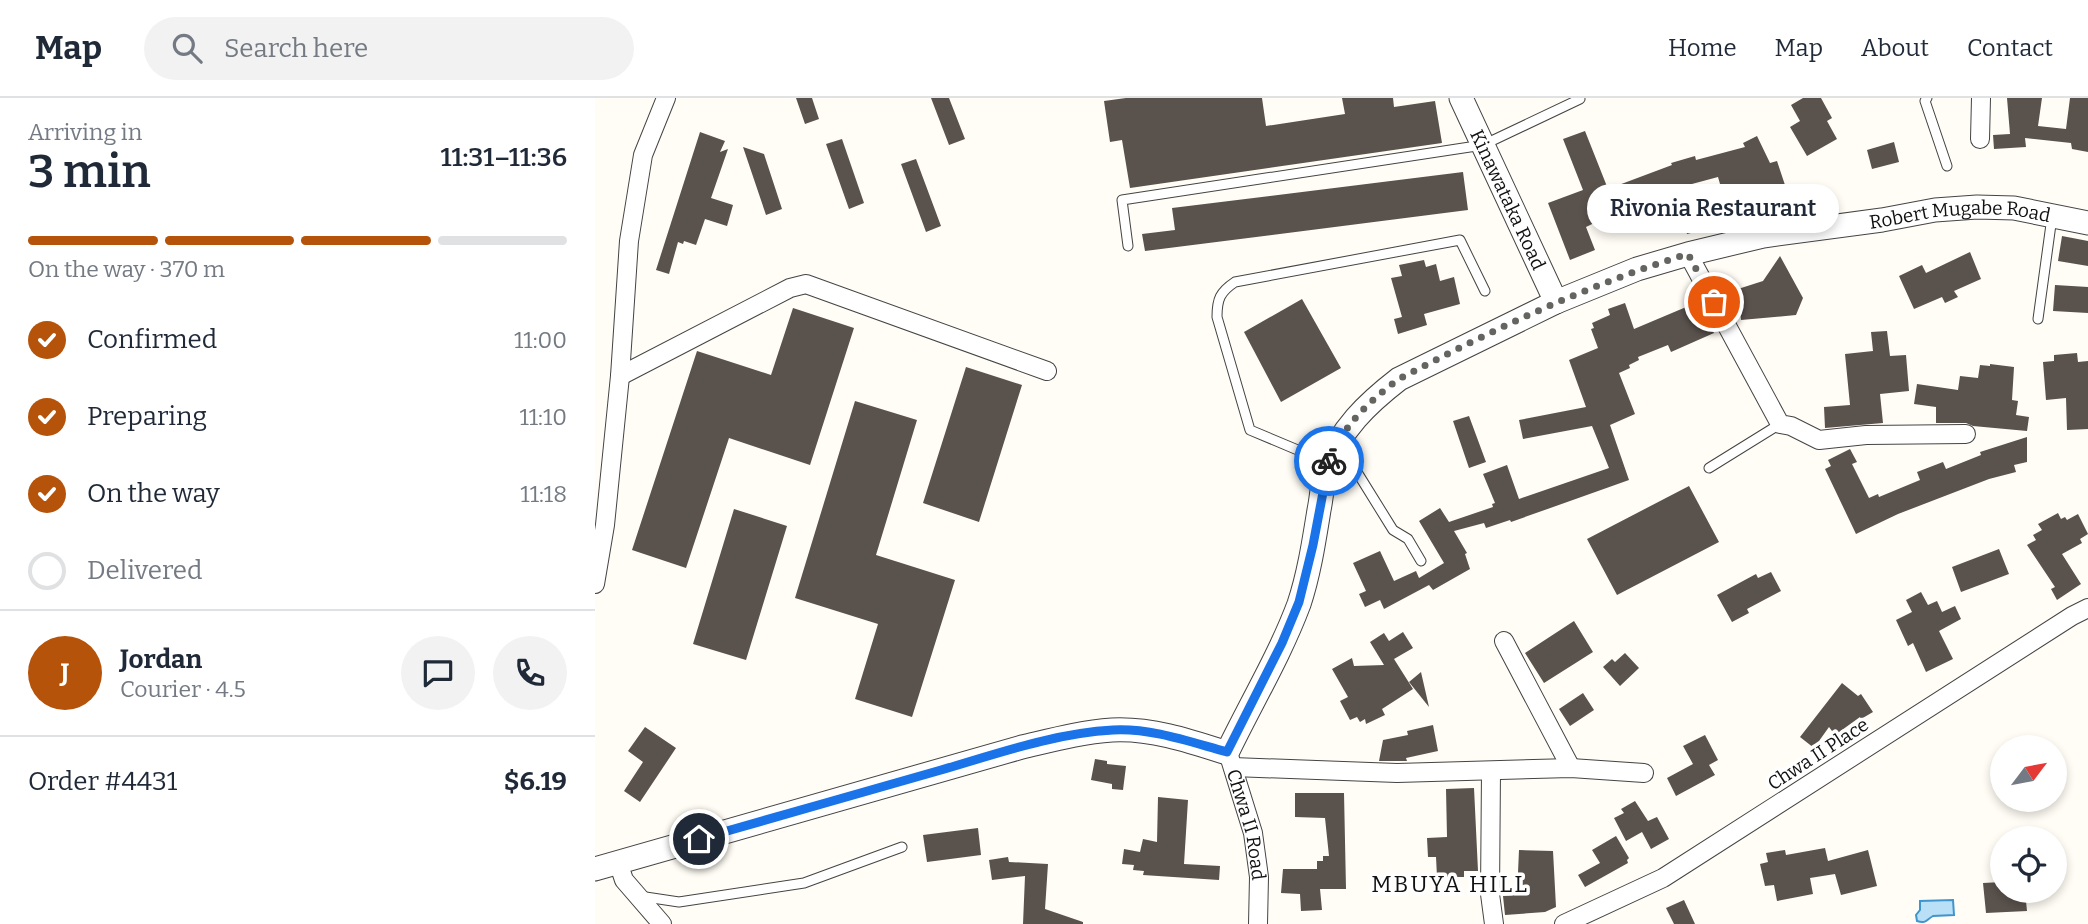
<!DOCTYPE html>
<meta charset="utf-8">
<style>
:root{--surface:#fff;--page:#f2f2f3;--text:#1f2937;--muted:#747a83;--line:#e0e1e3;--accent:#b45309}
body{margin:0;font-family:Bitter,serif;background:var(--page);color:var(--text);height:100vh;display:flex;flex-direction:column;font-size:26px;white-space:nowrap}
*{box-sizing:border-box;margin:0}
p{font-size:23px;color:var(--muted)}
.icon{flex:none;width:38px;height:38px;fill:none;stroke:currentColor;stroke-width:2;stroke-linecap:round;stroke-linejoin:round}
.map{position:relative;flex:1;overflow:hidden}
.sheet{display:flex;flex-direction:column;background:var(--surface);width:595px}
.sheet>*{flex:none}
.needle{width:46px;rotate:58deg}
.controls{position:absolute;left:1395px;top:637px;display:grid;gap:14px}
.controls a{display:grid;place-items:center;width:77px;height:77px;border-radius:50%;background:var(--surface);box-shadow:0 4px 10px #0003;font-size:35px}
.pin{position:absolute;display:grid;place-items:center;width:60px;height:60px;color:#fff;margin:-30px;border:4px solid #fff;border-radius:50%;box-shadow:0 2px 7px #0007}
.courier{position:absolute;display:grid;place-items:center;width:70px;height:70px;margin:-35px;border:5px solid #1a73e8;border-radius:50%;background:#fff;color:#222;box-shadow:0 2px 9px #0007}
.bubble{position:absolute;height:49px;border-radius:24px;background:var(--surface);box-shadow:0 4px 10px #0003;font-size:23px;font-weight:600;line-height:49px;text-align:center}
.headline em{font-style:normal;font-weight:600}
.headline div{display:flex;flex-direction:column-reverse}
.headline{display:flex;align-items:center;justify-content:space-between;height:119px;padding:0 28px}
h1{font-size:46px;font-weight:600;line-height:52px}
.bar{display:grid;grid-template-columns:repeat(4,1fr);gap:10px 7px;align-content:center;height:84px;padding:0 28px}
.bar i{height:9px;border-radius:5px;background:var(--line)}
.bar .selected{background:var(--accent)}
.bar p{grid-column:span 4}
.line{display:flex;align-items:center;gap:18px;padding:0 28px;border-top:2px solid var(--line)}
.line div{flex:1}
.round{display:grid;place-items:center;flex:none;width:74px;height:74px;border-radius:37px;background:var(--page)}
ol{padding:0 28px;list-style:none}
li{display:flex;align-items:center;gap:21px;height:77px}
li p{margin-inline-start:auto}
li .icon{padding:7px;border-radius:50%;background:var(--accent);color:#fff;stroke-width:4}
li:last-child{color:var(--muted)}
li i{width:38px;height:38px;border:4px solid var(--line);border-radius:50%}
header{display:flex;align-items:center;gap:42px;box-sizing:border-box;height:98px;padding:0 35px;background:var(--surface);border-bottom:2px solid var(--line)}
header strong{font-size:33px}
nav{display:flex;gap:38px;margin-inline-start:auto;font-size:24px}
.search{width:490px;height:63px;background:var(--page);display:flex;align-items:center;gap:18px;box-sizing:border-box;padding:0 24px;border-radius:38px;color:var(--muted);font-size:26px}
main{display:flex;flex:1;min-height:0}
.map>svg:first-child{display:block}
.water{fill:#b9e0f7;stroke:#3f96cf;stroke-width:2}
.building{fill:#5a524d}
.lines{fill:none;stroke-linecap:round;stroke-linejoin:round}
.service-casing{stroke:#444;stroke-width:11}
.minor-casing{stroke:#444;stroke-width:20}
.tertiary-casing{stroke:#444;stroke-width:25}
.service{stroke:#fff;stroke-width:9}
.minor{stroke:#fff;stroke-width:18}
.tertiary{stroke:#fff;stroke-width:23}
.done{stroke:#646461;stroke-width:7;stroke-dasharray:0 12.6}
.route{stroke:#1a73e8;stroke-width:9}
.labels{text-anchor:middle;dominant-baseline:central;stroke-width:7;stroke-linejoin:round;paint-order:stroke}
.street-label{font-size:19px;fill:#111;stroke:#fff}
.quarter-label{font-size:23px;letter-spacing:2px;fill:#111;stroke:#fff}
</style>
<header>
<strong>Map</strong>
<div class="search"><svg class="icon" aria-label="search" viewBox="0 0 24 24"><circle cx="10" cy="10" r="6"/><path d="M15 15l6 6"/></svg>Search here</div>
<nav><a>Home</a><a>Map</a><a>About</a><a>Contact</a></nav>
</header>
<main>
<section class="sheet">
<div class="headline"><div><h1>3 min</h1><p>Arriving in</p></div><em>11:31–11:36</em></div>
<div class="bar"><i class="selected"></i><i class="selected"></i><i class="selected"></i><i></i><p>On the way · 370 m</p></div>
<ol>
<li><svg class="icon" aria-label="check" viewBox="0 0 24 24"><path d="M5 12l5 5 9-10"/></svg>Confirmed<p>11:00</p></li>
<li><svg class="icon" aria-label="check" viewBox="0 0 24 24"><path d="M5 12l5 5 9-10"/></svg>Preparing<p>11:10</p></li>
<li><svg class="icon" aria-label="check" viewBox="0 0 24 24"><path d="M5 12l5 5 9-10"/></svg>On the way<p>11:18</p></li>
<li><i></i>Delivered</li>
</ol>
<div class="line" style="height:126px"><b class="round" style="background:var(--accent);color:#fff">J</b><div><b>Jordan</b><p>Courier · 4.5</p></div><a class="round"><svg class="icon" aria-label="chat" viewBox="0 0 24 24"><path d="M4 5h16v11H9l-5 4z"/></svg></a><a class="round"><svg class="icon" aria-label="phone" viewBox="0 0 24 24"><path d="M5 4h4l2 5-3 2q2 4 5 5l2-3 5 2v4C11 20 4 13 5 4z"/></svg></a></div>
<div class="line" style="height:91px"><div>Order #4431</div><b>$6.19</b></div>
</section>
<div class="map">
<svg width="1493" height="826" viewBox="0 0 1493 826">
<rect width="100%" height="100%" fill="#fffdf5"/>
<!-- water -->
<path class="water" d="M1358,802L1359,817L1338,818C1331,822 1331,826 1322,823L1321,817L1325,812V803Z"/>
<!-- building -->
<path class="building" d="M201,0H217L224,21L210,26Z
M336,0H354L370,41L354,47Z
M531,0H667L671,28L750,16L747,0H798L799,9L840,3L847,45L535,90L527,42L515,44L509,3Z
M1208,0H1226L1237,20L1232,23L1242,41L1212,58L1195,29L1205,23L1196,7Z
M1412,0H1447L1443,28L1471,31L1475,0H1493V54L1477,51L1476,45L1430,40L1431,49L1399,51L1398,37L1415,36Z
M990,33L1013,91L1077,67L1076,65L1100,58L1101,62L1150,49L1148,45L1162,38L1175,65L1182,63L1191,90L1203,86L1208,102L1175,112L1172,104L1133,114L1123,79L1082,90L1083,93L1055,103L1053,99L991,129L1000,152L975,162L953,105L988,92L968,41Z
M105,34L130,43L125,54L133,51L116,100L138,107L132,128L110,121L101,147L89,143L88,146L83,144L74,176L61,172Z
M247,41L269,105L254,111L231,46Z
M1299,44L1304,64L1277,71L1272,52Z
M148,49L169,56L187,111L171,117Z
M321,61L346,128L331,134L306,66Z
M868,74L873,112L550,153L547,136L580,132L577,110Z
M1122,108L1127,127L1092,136L1088,121L1101,117V114Z
M1467,138L1493,143V168L1463,163Z
M1375,154L1386,181L1359,193L1363,199L1350,205L1347,199L1319,211L1304,178L1327,167L1331,175Z
M1185,158L1208,200L1201,217L1146,222L1143,191L1168,183Z
M829,162L831,169L841,166L845,183L859,179L865,206L829,216L832,227L803,236L799,221L807,219L796,180L807,178L804,167Z
M1460,187L1493,189V215L1458,213Z
M707,201L746,270L686,304L649,234Z
M1103,204L1104,207L1107,206L1119,235L1076,254L1073,247L1043,259L1044,262L1034,267L1035,270L1024,275L1040,316L1015,327L1034,382L916,424L915,422L891,430L889,425L859,433L872,455L870,456L875,471L838,492L834,487L789,511L785,502L770,509L764,496L771,493L758,465L785,453L799,483L821,473L824,480L849,465L824,423L845,410L854,424L898,409L897,406L900,405L888,376L912,367L924,401L1014,370L997,328L928,341L924,322L991,309L974,262L1003,250L996,231L999,230L997,225L1015,217L1013,211L1030,205L1039,231Z
M198,210L259,230L215,367L134,340L91,470L37,452L102,253L176,277Z
M1292,233L1295,258L1311,257L1314,293L1285,296L1288,325L1230,330L1229,309L1255,307L1250,256L1278,253L1276,234Z
M1482,255L1483,264L1493,263V331L1472,332L1471,300L1451,302L1448,264L1459,263V257Z
M1395,266L1419,269L1417,302L1423,303L1421,317L1434,319L1432,333L1378,328L1371,325H1341V309L1319,306L1322,286L1363,292L1365,278L1383,280L1385,267L1395,268Z
M371,269L427,287L384,424L328,405Z
M260,303L322,322L281,457L360,482L317,619L260,601L283,526L200,500Z
M874,318L891,364L874,370L858,323Z
M1432,339V364L1419,367L1421,374L1394,381L1303,416L1261,436L1230,371L1236,368L1233,362L1255,351L1262,364L1257,366L1274,400L1283,396L1284,399L1325,382L1322,374L1348,364L1351,371L1386,357L1385,354Z
M1094,388L1124,444L1022,497L992,441Z
M139,411L192,428L151,562L98,546Z
M1463,415L1466,421L1470,419L1472,422L1483,416L1493,436L1485,441L1487,445L1467,456L1486,486L1462,502L1456,491L1460,489L1432,447L1441,442L1438,437L1447,432L1443,426Z
M1404,451L1414,476L1366,494L1357,469Z
M1176,474L1186,493L1152,511L1154,515L1137,524L1122,497L1161,476L1163,480Z
M1326,494L1333,507L1342,503L1347,514L1360,508L1366,521L1344,533L1358,561L1331,574L1318,545L1313,548L1301,522L1317,514L1311,502Z
M979,523L998,554L949,585L930,555Z
M808,534L818,550L799,561L818,591L787,611L790,617L771,626L770,621L765,624L762,619L755,622L745,603L753,599L737,571L757,560L759,568L789,567L775,544L789,535L794,543Z
M1030,555L1044,570L1025,588L1008,569L1017,561L1020,564Z
M826,574L834,609L814,584Z
M1247,585L1263,598L1266,596L1278,614L1266,621L1265,619L1240,637L1234,629L1219,650L1205,639Z
M988,595L999,612L975,628L964,611Z
M838,627L843,653L811,660L812,663H784L788,642L813,637L812,633Z
M50,629L81,650L45,704L29,693L48,664L33,653Z
M1110,637L1123,662L1114,667L1120,677L1081,698L1072,680L1098,666L1088,648Z
M500,661L512,663V666L531,668L528,692L517,691V686L496,682Z
M879,690L883,773H869V779H842L841,759H833L832,740L852,739L851,691Z
M700,695H749L751,791H725L727,812L706,813L705,796L686,795L688,771H722V763H728V758H734L730,720L700,719Z
M563,699L593,702L589,766L625,768L624,782L548,777L549,773L538,772L539,767L527,766L529,751L545,754L548,741L562,744Z
M1040,703L1053,723L1062,719L1074,741L1056,751L1047,734L1031,743L1019,720L1029,715L1026,711Z
M383,730L386,757L332,764L328,737Z
M1021,738L1034,760L1032,762L1033,765L990,789L983,777L1005,765L997,752Z
M1230,750L1233,763L1273,752L1282,788L1246,797L1240,776L1215,780L1218,796L1182,803L1179,787L1170,788L1165,766L1173,764L1171,755L1190,752L1191,757Z
M924,752L958,753L961,809L950,814L910,817L908,798L922,797Z
M413,759L414,764L453,766L450,811L488,824V826H428L430,778L397,782L394,762Z
M1407,784V793H1430L1432,813L1391,815L1388,785Z
M1089,802L1100,826H1079L1071,810Z"/>
<g class="lines">
<!-- service casing -->
<g class="service-casing">
<path id="service" d="M1332,0L1330,3L1352,68
M533,148L527,102L888,47L985,1
M1443,221L1457,119
M1114,370L1185,326
M826,463L813,441L798,432L762,374L737,356L705,353L655,332L622,219C622,201 625,194 640,184L865,142L890,193
M44,798L84,804L209,785L307,749"/>
</g>
<!-- minor casing -->
<g class="minor-casing">
<g id="minor">
<path d="M1385,41L1386,0"/>
<path d="M1093,156L1185,326L1196,328L1224,342L1271,337L1371,336"/>
<path d="M25,278L195,190L211,186L452,273"/>
<path d="M0,486L10,427L25,278L34,143L48,57L71,0"/>
<path d="M909,543L976,670"/>
<path id="s1" d="M635,661L658,735L664,779L663,826"/>
<path d="M638,669L802,675L976,670L1049,675"/>
<path d="M896,673L895,796L899,826"/>
<path d="M23,764L29,782L67,826"/>
<path d="M969,826L1068,780L1477,518L1493,510"/>
</g>
</g>
<!-- tertiary casing -->
<g class="tertiary-casing">
<g id="tertiary">
<path id="s2" d="M866,0L961,204"/>
<path id="s3" d="M0,771L427,649C457,642 486,634 517,632C557,630 595,643 632,655C656,605 685,557 704,506C714,476 719,443 724,412C727,398 727,383 732,370C744,332 773,305 804,281L961,204L1042,171L1093,156L1168,138L1287,122L1340,112L1382,109L1419,110L1493,125"/>
</g>
</g>
<!-- service -->
<use href="#service" class="service"/>
<!-- minor -->
<use href="#minor" class="minor"/>
<!-- tertiary -->
<use href="#tertiary" class="tertiary"/>
</g>
<g class="lines">
<!-- done -->
<path class="done" d="M734,363C748,328 774,303 804,281C897,232 992,187 1093,156L1119,204"/>
<!-- route -->
<path class="route" d="M104,741C185,718 265,695 346,672C401,656 460,635 518,632C557,630 595,644 632,654L687,545L704,504L718,447L734,363"/>
</g>
<g class="labels">
<!-- street labels -->
<g class="street-label">
<text stroke="none"><textPath href="#s2" startOffset="112">Kinawataka Road</textPath></text>
<text stroke="none"><textPath href="#s3" startOffset="1666">Robert Mugabe Road</textPath></text>
<text transform="translate(1223 656) rotate(-33)">Chwa II Place</text>
<text stroke="none"><textPath href="#s1" startOffset="68">Chwa II Road</textPath></text>
</g>
<!-- quarter labels -->
<g class="quarter-label">
<text x="855" y="786">MBUYA HILL</text>
</g>
</g>
</svg>
<div class="controls">
<a><svg class="needle" viewBox="-14 -14 28 28"><path d="M0-13l5 13h-10z" fill="#e53935"/><path d="M0 13l5-13h-10z" fill="#747a83"/></svg></a>
<a><svg class="icon" aria-label="locate" viewBox="0 0 24 24"><circle cx="12" cy="12" r="6"/><path d="M12 2v4M12 18v4M2 12h4M18 12h4"/></svg></a>
</div>
<div class="pin" style="left:1119px;top:204px;background:#ea580c"><svg class="icon" aria-label="bag" viewBox="0 0 24 24"><path d="M5 8h14l-1 12H6zM9 8a3 3 0 0 1 6 0"/></svg></div>
<div class="pin" style="left:104px;top:741px;background:#1f2937"><svg class="icon" aria-label="home" viewBox="0 0 24 24"><path d="M3 11l9-7 9 7M6 9v11h12V9"/></svg></div>
<div class="courier" style="left:734px;top:363px"><svg class="icon" aria-label="bike" viewBox="0 0 24 24"><circle cx="6" cy="16" r="4"/><circle cx="18" cy="16" r="4"/><path d="M6 16l4-8h5l3 8M10 8l3 8H6M13 5h3"/></svg></div>
<div class="bubble" style="left:992px;top:86px;width:252px">Rivonia Restaurant</div>
</div>
</main>
